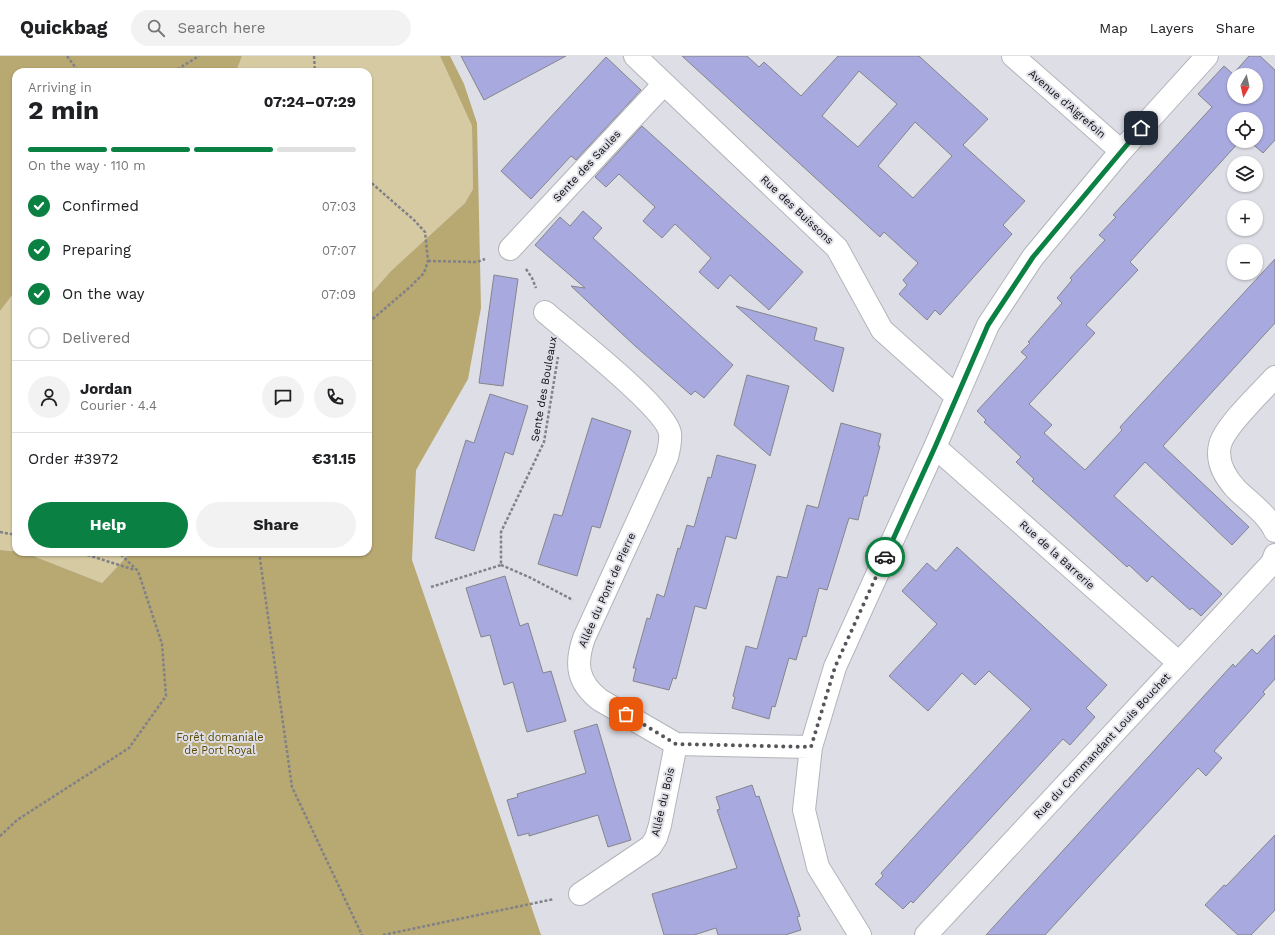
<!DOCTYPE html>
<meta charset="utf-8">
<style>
:root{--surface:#fff;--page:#f2f2f2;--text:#202124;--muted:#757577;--line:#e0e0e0;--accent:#0b8043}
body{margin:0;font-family:"Work Sans",sans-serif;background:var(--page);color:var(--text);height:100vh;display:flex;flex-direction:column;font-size:15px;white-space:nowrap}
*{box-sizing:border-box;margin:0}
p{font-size:13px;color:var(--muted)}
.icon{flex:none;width:22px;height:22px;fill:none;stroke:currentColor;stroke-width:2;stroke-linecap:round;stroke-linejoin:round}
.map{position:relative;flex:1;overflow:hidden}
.panel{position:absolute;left:12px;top:12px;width:360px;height:488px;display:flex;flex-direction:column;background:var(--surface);border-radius:12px;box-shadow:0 1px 3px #0004}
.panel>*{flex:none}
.needle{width:26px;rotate:188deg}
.buttons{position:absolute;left:1227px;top:12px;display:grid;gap:8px}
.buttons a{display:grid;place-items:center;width:36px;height:36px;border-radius:50%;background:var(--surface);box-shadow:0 1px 3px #0004;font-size:20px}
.pin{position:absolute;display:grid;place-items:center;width:34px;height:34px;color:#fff;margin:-17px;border-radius:8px;box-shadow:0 2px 6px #0006}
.courier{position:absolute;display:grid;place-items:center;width:40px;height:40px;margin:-20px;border:3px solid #0b8043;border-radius:50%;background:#fff;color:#222;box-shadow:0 1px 5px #0007}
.head em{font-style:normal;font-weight:700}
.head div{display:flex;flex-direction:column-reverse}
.head{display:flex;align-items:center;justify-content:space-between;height:68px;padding:0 16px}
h1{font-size:26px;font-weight:700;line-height:30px}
.bar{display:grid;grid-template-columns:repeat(4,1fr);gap:6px 4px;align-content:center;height:48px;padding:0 16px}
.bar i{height:5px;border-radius:3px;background:var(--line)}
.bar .active{background:var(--accent)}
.bar p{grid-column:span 4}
.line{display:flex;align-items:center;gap:10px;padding:0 16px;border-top:1px solid var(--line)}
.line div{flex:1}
.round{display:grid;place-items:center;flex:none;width:42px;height:42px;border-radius:21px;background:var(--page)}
ol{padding:0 16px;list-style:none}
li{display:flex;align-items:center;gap:12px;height:44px}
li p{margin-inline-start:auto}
li .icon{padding:4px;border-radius:50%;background:var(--accent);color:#fff;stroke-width:4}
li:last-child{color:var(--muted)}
li i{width:22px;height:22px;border:2px solid var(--line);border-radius:50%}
.action{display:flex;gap:8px;margin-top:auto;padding:8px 16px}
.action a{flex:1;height:46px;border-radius:24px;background:var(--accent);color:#fff;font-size:16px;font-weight:700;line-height:46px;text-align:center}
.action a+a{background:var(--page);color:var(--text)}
header{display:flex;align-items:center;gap:24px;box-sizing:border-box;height:56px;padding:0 20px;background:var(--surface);border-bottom:1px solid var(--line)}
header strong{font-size:19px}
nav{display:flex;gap:22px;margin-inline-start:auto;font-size:14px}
.search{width:280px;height:36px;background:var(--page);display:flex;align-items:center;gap:10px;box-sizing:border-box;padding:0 14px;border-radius:22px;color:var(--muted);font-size:15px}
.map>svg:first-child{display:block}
.green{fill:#d6caa3}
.forest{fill:#b8a871}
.building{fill:#a8a9de;stroke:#85858c;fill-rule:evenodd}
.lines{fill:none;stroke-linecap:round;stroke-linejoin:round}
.minor-casing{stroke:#b3b4bb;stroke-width:24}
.path{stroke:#818187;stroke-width:2.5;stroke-dasharray:3 2;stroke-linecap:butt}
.minor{stroke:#fff;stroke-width:22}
.done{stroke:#56565a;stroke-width:4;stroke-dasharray:0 7.2}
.route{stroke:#0b8043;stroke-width:5}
.labels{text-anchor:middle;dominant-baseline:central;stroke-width:4;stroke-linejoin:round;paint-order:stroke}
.street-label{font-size:11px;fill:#0c0c0f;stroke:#dedee6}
.park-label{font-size:11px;fill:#594800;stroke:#dedee6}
</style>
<header>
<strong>Quickbag</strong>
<div class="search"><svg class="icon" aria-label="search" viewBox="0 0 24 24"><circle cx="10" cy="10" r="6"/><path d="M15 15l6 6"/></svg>Search here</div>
<nav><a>Map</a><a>Layers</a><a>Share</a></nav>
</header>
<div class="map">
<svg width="1275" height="879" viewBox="0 0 1275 879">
<rect width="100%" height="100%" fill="#dedee6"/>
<!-- green -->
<path class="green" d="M242,0H440L472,70L473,133L465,147L391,215L368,241V16H236Z
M16,234V495L0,494V255Z
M23,496H131L102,527Z"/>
<!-- forest -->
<path class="forest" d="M0,0H242L236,16H16V234L0,255Z
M440,0H450L464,28L477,67L481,252L468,323L416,414L412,504L541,879H0V494L23,496L102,527L131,496H368V241L391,215L465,147L473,133L472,70Z"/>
<!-- building -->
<path class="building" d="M461,0H566L484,44Z
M682,0H747L759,11L764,6L801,40L838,0H919L988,63L963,89L1025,145L1003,169L1012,178L940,259L935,254L927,264L899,238L907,229L903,224L918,207L884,176L880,181ZM859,15L897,48L858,91L822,60ZM915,66L952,100L913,142L878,110Z
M1249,0H1260L1275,14V84L1263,97L1249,85H1256V63H1234V85H1240L1130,206L1138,214L1086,269L1095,277L1029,348L1052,369L1044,377L1085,414L1122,374L1120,371L1275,203V267L1163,390L1249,471L1232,489L1145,406L1114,440L1222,538L1201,560L1192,552L1190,554L1152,520L1147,526L1129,509L1127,511L1071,460L1032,425L1034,423L1016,406L1021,401L984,366L986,364L977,355L1027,301L1021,296L1030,287L1028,286L1062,247L1057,242L1072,224L1070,222L1105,184L1099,179L1116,161L1113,159L1212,51L1198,38L1224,10L1233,18ZM1234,19H1256V41H1234Z
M606,1L641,34L576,104L571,100L531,143L501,115Z
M642,70L803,216L769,254L730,219L718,233L699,216L711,202L675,168L662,182L643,165L655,151L619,118L606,131L595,121Z
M583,155L602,172L593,182L733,309L704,342L695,335L691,339L634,289L571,230L585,232L535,189L560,161L570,170Z
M494,219L518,223L503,330L479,327Z
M736,250L817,272L814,284L844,292L833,336Z
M747,319L789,330L770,400L734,369Z
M490,338L528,350L513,399L505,396L474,495L435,482L466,384L474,387Z
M592,362L631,375L600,472L592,470L577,520L538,508L554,458L562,460Z
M841,367L881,378L878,390H880L867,440H864L858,464L849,462L827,534L819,532L806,581L803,580L796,604L789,602L775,651L772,650L769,663L732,652L735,641L733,640L746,590L757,593L777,520L787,522L807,449L818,452Z
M717,399L756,409L736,483L726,480L706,553L695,550L676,623L673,622L669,634L633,625L636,612H633L647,562L650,563L657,538L664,541L678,492L680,493L687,469L694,471L708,421L711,422Z
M957,491L1107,629L1086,652L1095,661L1070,689L1063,683L913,847L911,845L903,853L875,828L883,820L881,817L1031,653L989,615L975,629L962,617L928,655L889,620L937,568L902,535L927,507L936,515Z
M505,520L520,570L528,567L543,617L551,615L566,665L527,676L513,626L504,629L490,579L481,581L466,532Z
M1275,579V623L1263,636L1265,638L1214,695L1222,702L1206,720L1198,712L1045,879H986L1233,608L1235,611L1252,593L1257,598Z
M597,668L631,784L608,791L598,759L529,780V777L518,780L507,744L518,741L517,738L586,717L574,675Z
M752,729L756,741L759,740L783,811L800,860L797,861L801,874L785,879H718L716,872L694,879H664L652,838L737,812L717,754L720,753L716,741Z
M1275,779V854L1251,879H1238L1205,849L1224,829L1226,830Z"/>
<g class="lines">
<!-- minor casing -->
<g class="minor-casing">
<path id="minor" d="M635,0L837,192L882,274L956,340
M1013,0L1121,95
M510,193L664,28
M545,256C569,277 665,351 670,377C671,385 669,393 667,401L584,582C575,608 577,626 600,644L676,688L811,691
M1275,321C1261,336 1224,371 1220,389C1216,406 1225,421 1236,433C1249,446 1267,458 1275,475
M935,391L1179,607
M580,838L651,790L656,782L660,769L676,688
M860,879L818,811L804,754L811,691L835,611L935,391L988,269L1033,201L1121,95L1207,0
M926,879L1272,507L1275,499"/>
</g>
<!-- path -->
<path class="path" d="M67,0L79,16
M314,0L315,16
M173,16L199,0
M368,124L414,164L425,176L428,205L424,217L410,231L368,267
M428,205L477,206L485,203
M526,213L532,222L536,232
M0,476L16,479
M78,496L135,514
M259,496L292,731L362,879
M501,509L529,521L573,544
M431,531L501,509V476L544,386L558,301
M0,780L17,764L129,692L166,640L162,588L138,515L118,496
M383,879L554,843"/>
<!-- minor -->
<use href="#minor" class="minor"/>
</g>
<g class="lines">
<!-- done -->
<path class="done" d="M626,658L676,688L811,691L835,611L885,501"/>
<!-- route -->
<path class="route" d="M885,501L935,391L988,269L1033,201L1141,72"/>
</g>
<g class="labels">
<!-- street labels -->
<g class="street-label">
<text transform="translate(1067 48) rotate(41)">Avenue d'Aigrefoin</text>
<text transform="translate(587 110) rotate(-47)">Sente des Saules</text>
<text transform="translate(797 154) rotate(43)">Rue des Buissons</text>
<text transform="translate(544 333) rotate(-80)">Sente des Bouleaux</text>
<text transform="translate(1057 499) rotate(42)">Rue de la Barrerie</text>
<text transform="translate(607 534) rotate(-66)">Allée du Pont de Pierre</text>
<text transform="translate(1102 690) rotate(-47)">Rue du Commandant Louis Bouchet</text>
<text transform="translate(663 746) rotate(-77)">Allée du Bois</text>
</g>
<!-- park labels -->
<g class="park-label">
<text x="220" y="681">Forêt domaniale<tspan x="220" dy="13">de Port Royal</tspan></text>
</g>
</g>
</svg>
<div class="buttons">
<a><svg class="needle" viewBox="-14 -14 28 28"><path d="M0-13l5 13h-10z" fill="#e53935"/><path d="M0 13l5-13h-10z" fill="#757577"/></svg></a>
<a><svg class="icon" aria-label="locate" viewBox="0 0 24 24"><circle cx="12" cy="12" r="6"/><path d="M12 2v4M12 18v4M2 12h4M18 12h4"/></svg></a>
<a><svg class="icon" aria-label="layers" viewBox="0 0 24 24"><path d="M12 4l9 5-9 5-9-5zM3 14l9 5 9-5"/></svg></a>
<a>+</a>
<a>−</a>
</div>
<div class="pin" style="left:626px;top:658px;background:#ea580c"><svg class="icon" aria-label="bag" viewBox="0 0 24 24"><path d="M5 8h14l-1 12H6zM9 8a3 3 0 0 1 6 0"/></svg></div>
<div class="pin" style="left:1141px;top:72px;background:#1f2937"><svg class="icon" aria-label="home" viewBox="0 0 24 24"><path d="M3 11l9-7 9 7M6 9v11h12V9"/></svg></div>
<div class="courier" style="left:885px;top:501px"><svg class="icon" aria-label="car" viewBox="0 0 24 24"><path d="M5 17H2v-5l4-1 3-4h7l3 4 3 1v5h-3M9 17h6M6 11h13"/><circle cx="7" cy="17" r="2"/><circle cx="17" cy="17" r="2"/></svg></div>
<section class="panel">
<div class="head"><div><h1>2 min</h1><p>Arriving in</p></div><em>07:24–07:29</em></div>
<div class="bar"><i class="active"></i><i class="active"></i><i class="active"></i><i></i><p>On the way · 110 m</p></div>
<ol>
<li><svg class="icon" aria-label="check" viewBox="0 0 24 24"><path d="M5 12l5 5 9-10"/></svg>Confirmed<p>07:03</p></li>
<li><svg class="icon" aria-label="check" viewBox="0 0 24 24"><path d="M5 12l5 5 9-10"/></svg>Preparing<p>07:07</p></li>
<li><svg class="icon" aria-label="check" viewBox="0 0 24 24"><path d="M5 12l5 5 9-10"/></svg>On the way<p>07:09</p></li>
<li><i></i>Delivered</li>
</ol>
<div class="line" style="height:72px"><a class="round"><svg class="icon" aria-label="person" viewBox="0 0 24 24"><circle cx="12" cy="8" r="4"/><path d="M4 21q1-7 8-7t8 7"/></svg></a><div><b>Jordan</b><p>Courier · 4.4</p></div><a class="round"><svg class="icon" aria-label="chat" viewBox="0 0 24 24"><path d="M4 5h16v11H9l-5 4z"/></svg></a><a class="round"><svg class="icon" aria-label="phone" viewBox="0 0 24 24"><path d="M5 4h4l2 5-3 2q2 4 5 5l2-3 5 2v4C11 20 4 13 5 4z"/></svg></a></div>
<div class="line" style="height:52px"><div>Order #3972</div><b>€31.15</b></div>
<div class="action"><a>Help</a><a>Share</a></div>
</section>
</div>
